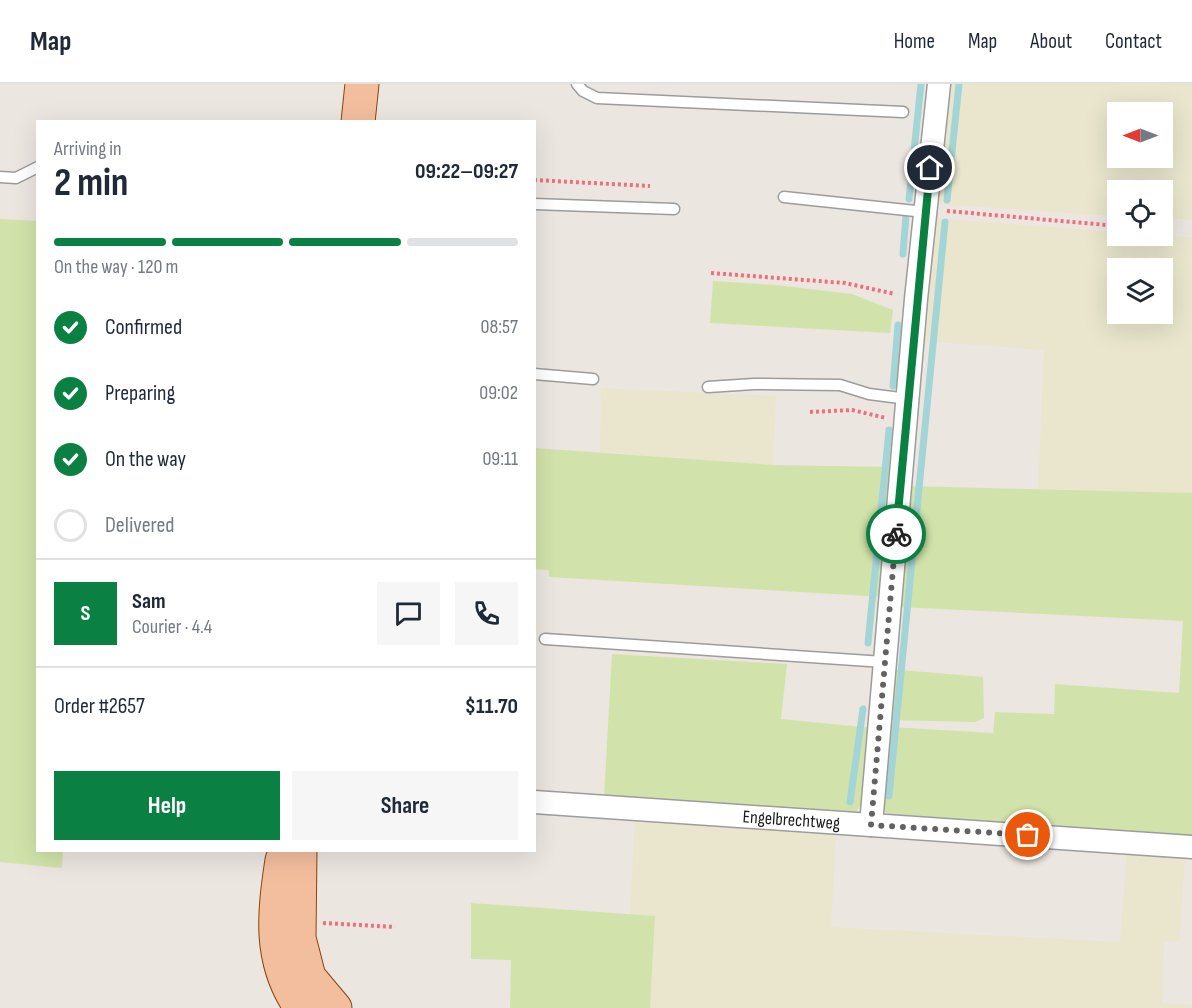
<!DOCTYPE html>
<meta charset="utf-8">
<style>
:root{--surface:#fff;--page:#f6f6f7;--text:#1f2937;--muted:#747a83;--line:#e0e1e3;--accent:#0b8043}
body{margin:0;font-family:"Sofia Sans Condensed",sans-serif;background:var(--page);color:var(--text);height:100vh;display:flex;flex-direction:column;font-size:22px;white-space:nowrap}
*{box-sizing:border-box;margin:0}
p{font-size:20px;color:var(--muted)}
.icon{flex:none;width:33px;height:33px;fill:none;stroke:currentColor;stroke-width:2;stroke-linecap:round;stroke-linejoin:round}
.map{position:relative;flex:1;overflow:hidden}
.panel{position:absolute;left:36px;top:36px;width:500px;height:732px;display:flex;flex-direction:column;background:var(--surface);border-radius:0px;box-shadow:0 6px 24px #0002}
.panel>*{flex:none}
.needle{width:39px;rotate:270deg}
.controls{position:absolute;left:1107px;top:18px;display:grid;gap:12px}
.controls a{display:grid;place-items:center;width:66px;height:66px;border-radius:0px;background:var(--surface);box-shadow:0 6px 24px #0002;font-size:30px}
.pin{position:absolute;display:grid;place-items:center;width:51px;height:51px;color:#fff;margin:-26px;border:3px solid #fff;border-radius:50%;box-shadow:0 2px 6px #0007}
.courier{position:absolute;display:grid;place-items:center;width:60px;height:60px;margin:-30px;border:4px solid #0b8043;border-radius:50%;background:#fff;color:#222;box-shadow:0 2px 8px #0007}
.head em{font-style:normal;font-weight:700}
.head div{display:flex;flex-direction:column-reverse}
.head{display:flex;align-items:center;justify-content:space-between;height:102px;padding:0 18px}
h1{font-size:39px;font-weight:700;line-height:45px}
.bar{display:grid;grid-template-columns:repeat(4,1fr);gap:9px 6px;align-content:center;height:72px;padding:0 18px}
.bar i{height:8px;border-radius:4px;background:var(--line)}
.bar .active{background:var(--accent)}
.bar p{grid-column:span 4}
.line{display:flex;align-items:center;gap:15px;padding:0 18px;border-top:2px solid var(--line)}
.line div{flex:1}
.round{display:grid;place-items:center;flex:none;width:63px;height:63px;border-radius:0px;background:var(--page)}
ol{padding:0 18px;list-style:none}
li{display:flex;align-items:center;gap:18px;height:66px}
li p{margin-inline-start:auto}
li .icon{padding:6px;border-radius:50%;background:var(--accent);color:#fff;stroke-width:4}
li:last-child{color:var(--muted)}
li i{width:33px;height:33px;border:3px solid var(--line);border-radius:50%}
.primary-button{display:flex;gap:12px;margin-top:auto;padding:12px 18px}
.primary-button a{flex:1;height:69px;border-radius:0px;background:var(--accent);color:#fff;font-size:24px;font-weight:700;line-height:69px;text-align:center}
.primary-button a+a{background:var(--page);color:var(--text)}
header{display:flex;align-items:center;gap:36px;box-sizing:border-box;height:84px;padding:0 30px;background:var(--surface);border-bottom:2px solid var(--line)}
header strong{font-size:28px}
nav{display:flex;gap:33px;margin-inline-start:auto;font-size:21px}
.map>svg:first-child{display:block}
.farmland{fill:#e9e6cd;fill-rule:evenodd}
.grass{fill:#d1e3aa}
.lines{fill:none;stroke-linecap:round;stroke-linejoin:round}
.stream{stroke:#a4d5d6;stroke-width:7}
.service-casing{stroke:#9c9c9c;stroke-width:13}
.minor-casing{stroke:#9c9c9c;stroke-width:25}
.primary-casing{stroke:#86450c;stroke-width:35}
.path{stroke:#ee707c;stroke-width:4;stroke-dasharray:3 3;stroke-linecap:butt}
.service{stroke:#fff;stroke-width:10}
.minor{stroke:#fff;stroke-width:22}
.primary{stroke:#f3be9e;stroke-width:33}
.done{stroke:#646260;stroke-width:6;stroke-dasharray:0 10.8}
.route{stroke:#0b8043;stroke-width:8}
.labels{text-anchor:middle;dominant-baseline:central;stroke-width:5;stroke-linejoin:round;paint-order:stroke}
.street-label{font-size:18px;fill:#1b1b1b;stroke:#fff}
</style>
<header>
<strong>Map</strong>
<nav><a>Home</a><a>Map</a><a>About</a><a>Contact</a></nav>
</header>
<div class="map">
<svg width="1192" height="924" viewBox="0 0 1192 924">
<rect width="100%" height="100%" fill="#ece6e1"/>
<!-- farmland -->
<path class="farmland" d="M946,0H1192V136L1163,134L1162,106H1118L1117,132L934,120ZM1118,28H1162V74H1118Z
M932,134L1117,148L1118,152L1192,153V409L1038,405L1044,266L920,257ZM1118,184H1162V230H1118Z
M601,304L776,312L773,381L600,368Z
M635,734L836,751L831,843L1120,858L1127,767L1185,771L1180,857L1164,858L1162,919L1192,921V924H650L655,832L630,830Z"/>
<!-- grass -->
<path class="grass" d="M0,135L37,137L38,766L63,767L62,784L0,778Z
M713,197L776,201L852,210L893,226L890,249L710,239Z
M534,364L773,381L894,383L884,513L549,493V486L534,485Z
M909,402L1192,409V756L892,733L884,727L880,718L890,643L993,649L995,628L1054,630L1055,600L1179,609L1183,537L899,523Z
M612,570L787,580L781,635L871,644C868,671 872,712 853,732L604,713Z
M889,585L983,593L984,634L975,638L886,636Z
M471,819L655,832L650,924H510L511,876L471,875Z"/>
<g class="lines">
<!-- stream -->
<path class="stream" d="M909,115L921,0
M947,116L959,0
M903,170L906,131
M893,302L898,241
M868,559L889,346
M889,712L945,138
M850,718L863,625"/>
<!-- service casing -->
<g class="service-casing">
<path id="service" d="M577,0L583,7L597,14L903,28
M0,93L16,94L38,83
M784,113L925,128
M534,120L674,125
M534,290L593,295
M708,303L754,300L840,301L869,310L908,315
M545,555L884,578"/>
</g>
<!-- minor casing -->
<g class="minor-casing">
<g id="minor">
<path id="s1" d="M534,718L1192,763"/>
<path d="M871,741L916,215L939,0"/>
</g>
</g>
<!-- primary casing -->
<g class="primary-casing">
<path id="primary" d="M358,38L362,0
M300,766L299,854L309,893L335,924
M282,776C274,829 268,877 301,924"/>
</g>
<!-- path -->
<path class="path" d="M534,96L650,102
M947,127L1118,142
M711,189L845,199L895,210
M810,328L852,326L886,334
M323,839L395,843"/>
<!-- service -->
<use href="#service" class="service"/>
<!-- minor -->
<use href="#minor" class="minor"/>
<!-- primary -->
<use href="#primary" class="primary"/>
</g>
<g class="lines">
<!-- done -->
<path class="done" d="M896,450L871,741L1028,751"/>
<!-- route -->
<path class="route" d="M896,450L930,84"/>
</g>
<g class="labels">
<!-- street labels -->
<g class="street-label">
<text stroke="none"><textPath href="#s1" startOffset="258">Engelbrechtweg</textPath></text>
</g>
</g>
</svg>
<div class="controls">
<a><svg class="needle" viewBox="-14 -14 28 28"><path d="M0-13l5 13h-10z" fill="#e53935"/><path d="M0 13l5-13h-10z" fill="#747a83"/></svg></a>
<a><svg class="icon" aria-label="locate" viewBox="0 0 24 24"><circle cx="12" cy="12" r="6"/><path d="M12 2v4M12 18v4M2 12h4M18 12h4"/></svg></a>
<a><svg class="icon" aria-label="layers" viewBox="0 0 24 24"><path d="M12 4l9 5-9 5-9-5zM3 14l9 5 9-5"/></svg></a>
</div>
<div class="pin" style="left:1028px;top:751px;background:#ea580c"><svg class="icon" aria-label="bag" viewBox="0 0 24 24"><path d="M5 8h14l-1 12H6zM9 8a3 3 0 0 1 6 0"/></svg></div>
<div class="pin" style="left:930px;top:84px;background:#1f2937"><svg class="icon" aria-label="home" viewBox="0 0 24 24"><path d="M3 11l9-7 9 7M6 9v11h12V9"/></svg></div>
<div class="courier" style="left:896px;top:450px"><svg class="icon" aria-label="bike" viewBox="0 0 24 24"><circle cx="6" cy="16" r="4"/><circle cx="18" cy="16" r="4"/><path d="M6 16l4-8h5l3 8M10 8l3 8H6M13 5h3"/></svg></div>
<section class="panel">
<div class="head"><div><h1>2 min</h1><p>Arriving in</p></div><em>09:22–09:27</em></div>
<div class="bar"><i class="active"></i><i class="active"></i><i class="active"></i><i></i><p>On the way · 120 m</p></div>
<ol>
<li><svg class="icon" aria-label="check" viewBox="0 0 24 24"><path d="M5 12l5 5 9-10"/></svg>Confirmed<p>08:57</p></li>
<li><svg class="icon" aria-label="check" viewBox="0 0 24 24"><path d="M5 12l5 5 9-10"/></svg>Preparing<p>09:02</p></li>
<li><svg class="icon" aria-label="check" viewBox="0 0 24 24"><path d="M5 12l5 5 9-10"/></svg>On the way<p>09:11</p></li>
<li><i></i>Delivered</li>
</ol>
<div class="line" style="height:108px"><b class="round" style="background:var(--accent);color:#fff">S</b><div><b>Sam</b><p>Courier · 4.4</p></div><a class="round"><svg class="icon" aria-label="chat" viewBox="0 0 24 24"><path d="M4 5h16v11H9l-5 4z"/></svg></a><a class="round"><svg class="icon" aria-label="phone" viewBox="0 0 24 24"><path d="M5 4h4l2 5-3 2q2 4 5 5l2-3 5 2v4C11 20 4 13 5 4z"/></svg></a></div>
<div class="line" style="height:78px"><div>Order #2657</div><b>$11.70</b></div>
<div class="primary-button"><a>Help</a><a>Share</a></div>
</section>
</div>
